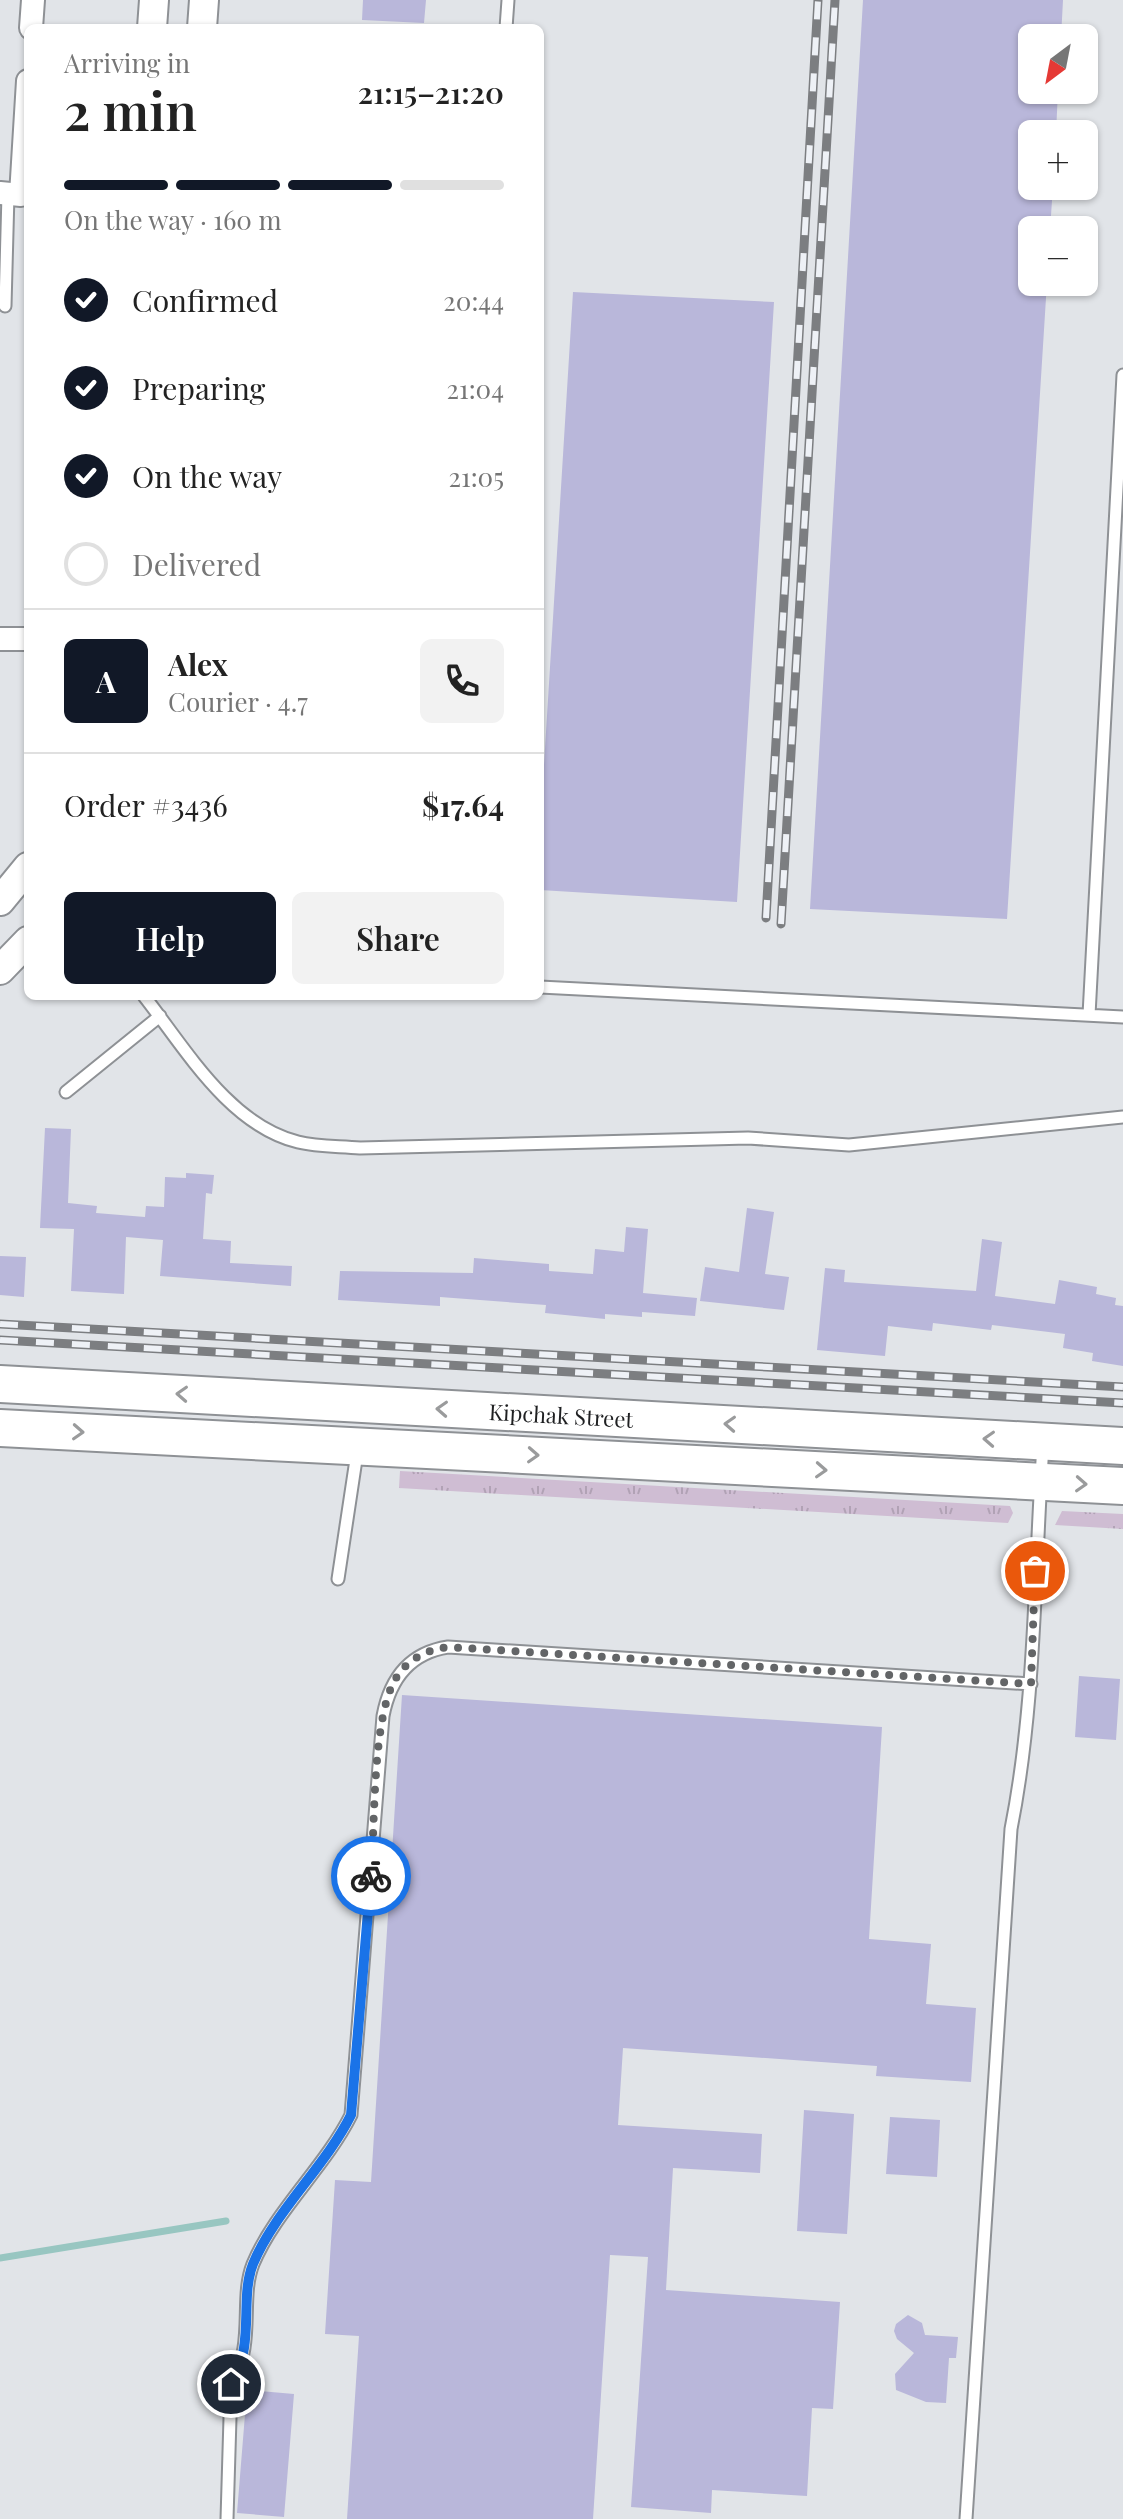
<!DOCTYPE html>
<meta charset="utf-8">
<style>
:root{--surface:#fff;--page:#f2f2f2;--text:#222;--muted:#767676;--line:#e0e0e0;--accent:#111827}
body{margin:0;font-family:"Playfair Display",serif;background:var(--page);color:var(--text);height:100vh;display:flex;flex-direction:column;font-size:30px;white-space:nowrap}
*{box-sizing:border-box;margin:0}
p{font-size:26px;color:var(--muted)}
.icon{flex:none;width:44px;height:44px;fill:none;stroke:currentColor;stroke-width:2;stroke-linecap:round;stroke-linejoin:round}
.map{position:relative;flex:1;overflow:hidden}
.panel{position:absolute;left:24px;top:24px;width:520px;height:976px;display:flex;flex-direction:column;background:var(--surface);border-radius:12px;box-shadow:0 2px 6px #0004}
.panel>*{flex:none}
.needle{width:52px;rotate:212deg}
.buttons{position:absolute;left:1018px;top:24px;display:grid;gap:16px}
.buttons a{display:grid;place-items:center;width:80px;height:80px;border-radius:12px;background:var(--surface);box-shadow:0 2px 6px #0004;font-size:40px}
.pin{position:absolute;display:grid;place-items:center;width:68px;height:68px;color:#fff;margin:-34px;border:4px solid #fff;border-radius:50%;box-shadow:0 2px 8px #0007}
.courier{position:absolute;display:grid;place-items:center;width:80px;height:80px;margin:-40px;border:6px solid #1a73e8;border-radius:50%;background:#fff;color:#222;box-shadow:0 2px 10px #0007}
.head em{font-style:normal;font-weight:600}
.head div{display:flex;flex-direction:column-reverse}
.head{display:flex;align-items:center;justify-content:space-between;height:136px;padding:0 40px}
h1{font-size:52px;font-weight:600;line-height:60px}
.bar{display:grid;grid-template-columns:repeat(4,1fr);gap:12px 8px;align-content:center;height:96px;padding:0 40px}
.bar i{height:10px;border-radius:6px;background:var(--line)}
.bar .active{background:var(--accent)}
.bar p{grid-column:span 4}
.line{display:flex;align-items:center;gap:20px;padding:0 40px;border-top:2px solid var(--line)}
.line div{flex:1}
.round{display:grid;place-items:center;flex:none;width:84px;height:84px;border-radius:12px;background:var(--page)}
ol{padding:0 40px;list-style:none}
li{display:flex;align-items:center;gap:24px;height:88px}
li p{margin-inline-start:auto}
li .icon{padding:8px;border-radius:50%;background:var(--accent);color:#fff;stroke-width:4}
li:last-child{color:var(--muted)}
li i{width:44px;height:44px;border:4px solid var(--line);border-radius:50%}
.action{display:flex;gap:16px;margin-top:auto;padding:16px 40px}
.action a{flex:1;height:92px;border-radius:12px;background:var(--accent);color:#fff;font-size:32px;font-weight:600;line-height:92px;text-align:center}
.action a+a{background:var(--page);color:var(--text)}
.map>svg:first-child{display:block}
.grass{fill:url(#grass-tufts)}
.lines{fill:none;stroke-linecap:round;stroke-linejoin:round}
.stream{stroke:#98c6c1;stroke-width:7}
.building{fill:#b9b7da}
.service-casing{stroke:#8e9195;stroke-width:15}
.minor-casing{stroke:#8e9195;stroke-width:26}
.tertiary-casing{stroke:#8e9195;stroke-width:32}
.primary-casing{stroke:#8e9195;stroke-width:40}
.service{stroke:#fff;stroke-width:11}
.minor{stroke:#fff;stroke-width:22}
.tertiary{stroke:#fff;stroke-width:28}
.primary{stroke:#fff;stroke-width:36}
.rail-casing{stroke:#7c7e81;stroke-width:9}
.rail{stroke:#eef1f6;stroke-width:6;stroke-dasharray:18;stroke-linecap:butt}
.oneway{stroke:#9a9b9c}
.done{stroke:#636567;stroke-width:8;stroke-dasharray:0 14.4}
.route{stroke:#1a73e8;stroke-width:10}
.labels{text-anchor:middle;dominant-baseline:central;stroke-width:6;stroke-linejoin:round;paint-order:stroke}
.street-label{font-size:22px;fill:#1f2022;stroke:#eef1f6}
</style>
<div class="map">
<svg width="1123" height="2519" viewBox="0 0 1123 2519">
<defs>
<pattern id="grass-tufts" width="24" height="20" patternUnits="userSpaceOnUse" patternTransform="scale(2)"><rect width="24" height="20" fill="#cfbdd3"/><path d="M3 7l-1-3M5 7V3M7 7l1-3M15 17l-1-3M17 17v-4M19 17l1-3" fill="none" stroke="#b1a2b5"/></pattern>
</defs>
<rect width="100%" height="100%" fill="#e1e4e8"/>
<!-- grass -->
<path class="grass" d="M400,1471L1010,1506L1013,1513L1008,1523L399,1488Z
M1062,1511L1123,1514V1529L1055,1525Z"/>
<g class="lines">
<!-- stream -->
<path class="stream" d="M0,2258L226,2221"/>
</g>
<!-- building -->
<path class="building" d="M363,0H426L424,23L362,20Z
M863,0H1063L1061,38H1032V90H1058L1056,134H1032V186H1053L1050,230H1032V282H1047L1007,919L810,909Z
M573,292L774,302L737,902L540,890V830Z
M45,1128L71,1129L68,1203L97,1206L96,1213L145,1217L146,1206L164,1207L165,1177L186,1178V1173L214,1175L212,1194L206,1193L203,1239L231,1241L230,1263L292,1266L291,1286L160,1276L163,1240L126,1237L124,1294L71,1291L74,1229L40,1228Z
M747,1208L774,1212L765,1274L789,1277L784,1310L700,1301L705,1267L739,1272Z
M626,1227L648,1229L643,1293L697,1298L695,1316L642,1312V1317L605,1314V1319L545,1313L546,1305L440,1297V1306L338,1300L340,1271L473,1273L474,1258L549,1264V1271L593,1274L595,1249L624,1252Z
M982,1239L1002,1242L995,1296L1055,1304L1059,1280L1097,1287L1096,1294L1116,1298L1115,1305L1123,1306V1366L1092,1361L1093,1353L1063,1348L1065,1334L992,1325L991,1330L933,1323L932,1331L888,1326L885,1356L817,1350L825,1268L845,1270L844,1282L976,1291Z
M0,1256L26,1257L24,1297L0,1295Z
M1079,1676L1120,1679L1116,1740L1075,1737Z
M402,1695L882,1727L869,1939L931,1944L926,2004L976,2008L971,2082L876,2076L877,2066L623,2048L618,2125L762,2134L760,2173L673,2168L666,2290L840,2302L833,2409L812,2408L807,2496L712,2490L711,2513L631,2507L648,2257L610,2255L593,2519H347L359,2336L325,2334L335,2180L371,2182Z
M804,2110L854,2114L847,2234L797,2231Z
M890,2117L940,2120L937,2177L886,2174Z
M908,2315L922,2323L925,2335L958,2337L956,2358H949L946,2403L926,2402L896,2390L895,2374L914,2353L897,2339L894,2331L896,2324Z
M247,2390L294,2394L284,2517L237,2513Z"/>
<g class="lines">
<!-- service casing -->
<g class="service-casing">
<path id="service" d="M506,28L508,0
M5,306L8,194
M540,987L1123,1017
M144,996C185,1048 229,1125 298,1142C318,1147 340,1146 360,1148L748,1138L849,1145L1123,1117
M1089,1015L1123,375
M66,1092L160,1016
M338,1579L357,1453
M227,2519L231,2384C256,2344 239,2299 253,2264C275,2211 325,2167 351,2115L383,1716C390,1679 409,1653 448,1647L1031,1684
M966,2519L1011,1829C1036,1703 1034,1574 1043,1446"/>
</g>
<!-- minor casing -->
<g class="minor-casing">
<path id="minor" d="M31,28L33,0
M0,193L21,195L28,81
M0,639H28"/>
</g>
<!-- tertiary casing -->
<g class="tertiary-casing">
<path id="tertiary" d="M152,28L154,0
M202,28L204,0
M0,901L28,867
M0,970L28,941"/>
</g>
<!-- primary casing -->
<g class="primary-casing">
<g id="primary">
<path id="s1" d="M0,1384L1123,1446"/>
<path d="M0,1428L1123,1486"/>
</g>
</g>
<!-- service -->
<use href="#service" class="service"/>
<!-- minor -->
<use href="#minor" class="minor"/>
<!-- tertiary -->
<use href="#tertiary" class="tertiary"/>
<!-- primary -->
<use href="#primary" class="primary"/>
<!-- rail casing -->
<g class="rail-casing">
<path id="rail" d="M766,918L818,0
M781,924L835,0
M0,1324L1123,1387
M0,1340L1123,1403"/>
</g>
<!-- rail -->
<use href="#rail" class="rail"/>
</g>
<!-- one-way arrows -->
<defs><path id="oneway-chevron" d="M-2-3.5L2.5 0L-2 3.5" fill="none" stroke-width="1.6" stroke-linecap="round" stroke-linejoin="round" transform="scale(2)"/></defs>
<g class="oneway">
<use href="#oneway-chevron" transform="translate(182 1394) rotate(-177)"/>
<use href="#oneway-chevron" transform="translate(442 1409) rotate(-177)"/>
<use href="#oneway-chevron" transform="translate(730 1424) rotate(-177)"/>
<use href="#oneway-chevron" transform="translate(78 1432) rotate(3)"/>
<use href="#oneway-chevron" transform="translate(989 1439) rotate(-177)"/>
<use href="#oneway-chevron" transform="translate(533 1455) rotate(3)"/>
<use href="#oneway-chevron" transform="translate(821 1470) rotate(3)"/>
<use href="#oneway-chevron" transform="translate(1081 1484) rotate(3)"/>
</g>
<g class="lines">
<!-- done -->
<path class="done" d="M371,1876C375,1828 372,1716 396,1678C408,1659 426,1650 448,1647L1031,1684L1035,1571"/>
<!-- route -->
<path class="route" d="M231,2384C256,2344 239,2299 253,2264C275,2211 325,2167 351,2115L371,1876"/>
</g>
<g class="labels">
<!-- street labels -->
<g class="street-label">
<text stroke="none"><textPath href="#s1" startOffset="562">Kipchak Street</textPath></text>
</g>
</g>
</svg>
<div class="buttons">
<a><svg class="needle" viewBox="-14 -14 28 28"><path d="M0-13l5 13h-10z" fill="#e53935"/><path d="M0 13l5-13h-10z" fill="#767676"/></svg></a>
<a>+</a>
<a>−</a>
</div>
<div class="pin" style="left:1035px;top:1571px;background:#ea580c"><svg class="icon" aria-label="bag" viewBox="0 0 24 24"><path d="M5 8h14l-1 12H6zM9 8a3 3 0 0 1 6 0"/></svg></div>
<div class="pin" style="left:231px;top:2384px;background:#1f2937"><svg class="icon" aria-label="home" viewBox="0 0 24 24"><path d="M3 11l9-7 9 7M6 9v11h12V9"/></svg></div>
<div class="courier" style="left:371px;top:1876px"><svg class="icon" aria-label="bike" viewBox="0 0 24 24"><circle cx="6" cy="16" r="4"/><circle cx="18" cy="16" r="4"/><path d="M6 16l4-8h5l3 8M10 8l3 8H6M13 5h3"/></svg></div>
<section class="panel">
<div class="head"><div><h1>2 min</h1><p>Arriving in</p></div><em>21:15–21:20</em></div>
<div class="bar"><i class="active"></i><i class="active"></i><i class="active"></i><i></i><p>On the way · 160 m</p></div>
<ol>
<li><svg class="icon" aria-label="check" viewBox="0 0 24 24"><path d="M5 12l5 5 9-10"/></svg>Confirmed<p>20:44</p></li>
<li><svg class="icon" aria-label="check" viewBox="0 0 24 24"><path d="M5 12l5 5 9-10"/></svg>Preparing<p>21:04</p></li>
<li><svg class="icon" aria-label="check" viewBox="0 0 24 24"><path d="M5 12l5 5 9-10"/></svg>On the way<p>21:05</p></li>
<li><i></i>Delivered</li>
</ol>
<div class="line" style="height:144px"><b class="round" style="background:var(--accent);color:#fff">A</b><div><b>Alex</b><p>Courier · 4.7</p></div><a class="round"><svg class="icon" aria-label="phone" viewBox="0 0 24 24"><path d="M5 4h4l2 5-3 2q2 4 5 5l2-3 5 2v4C11 20 4 13 5 4z"/></svg></a></div>
<div class="line" style="height:104px"><div>Order #3436</div><b>$17.64</b></div>
<div class="action"><a>Help</a><a>Share</a></div>
</section>
</div>
